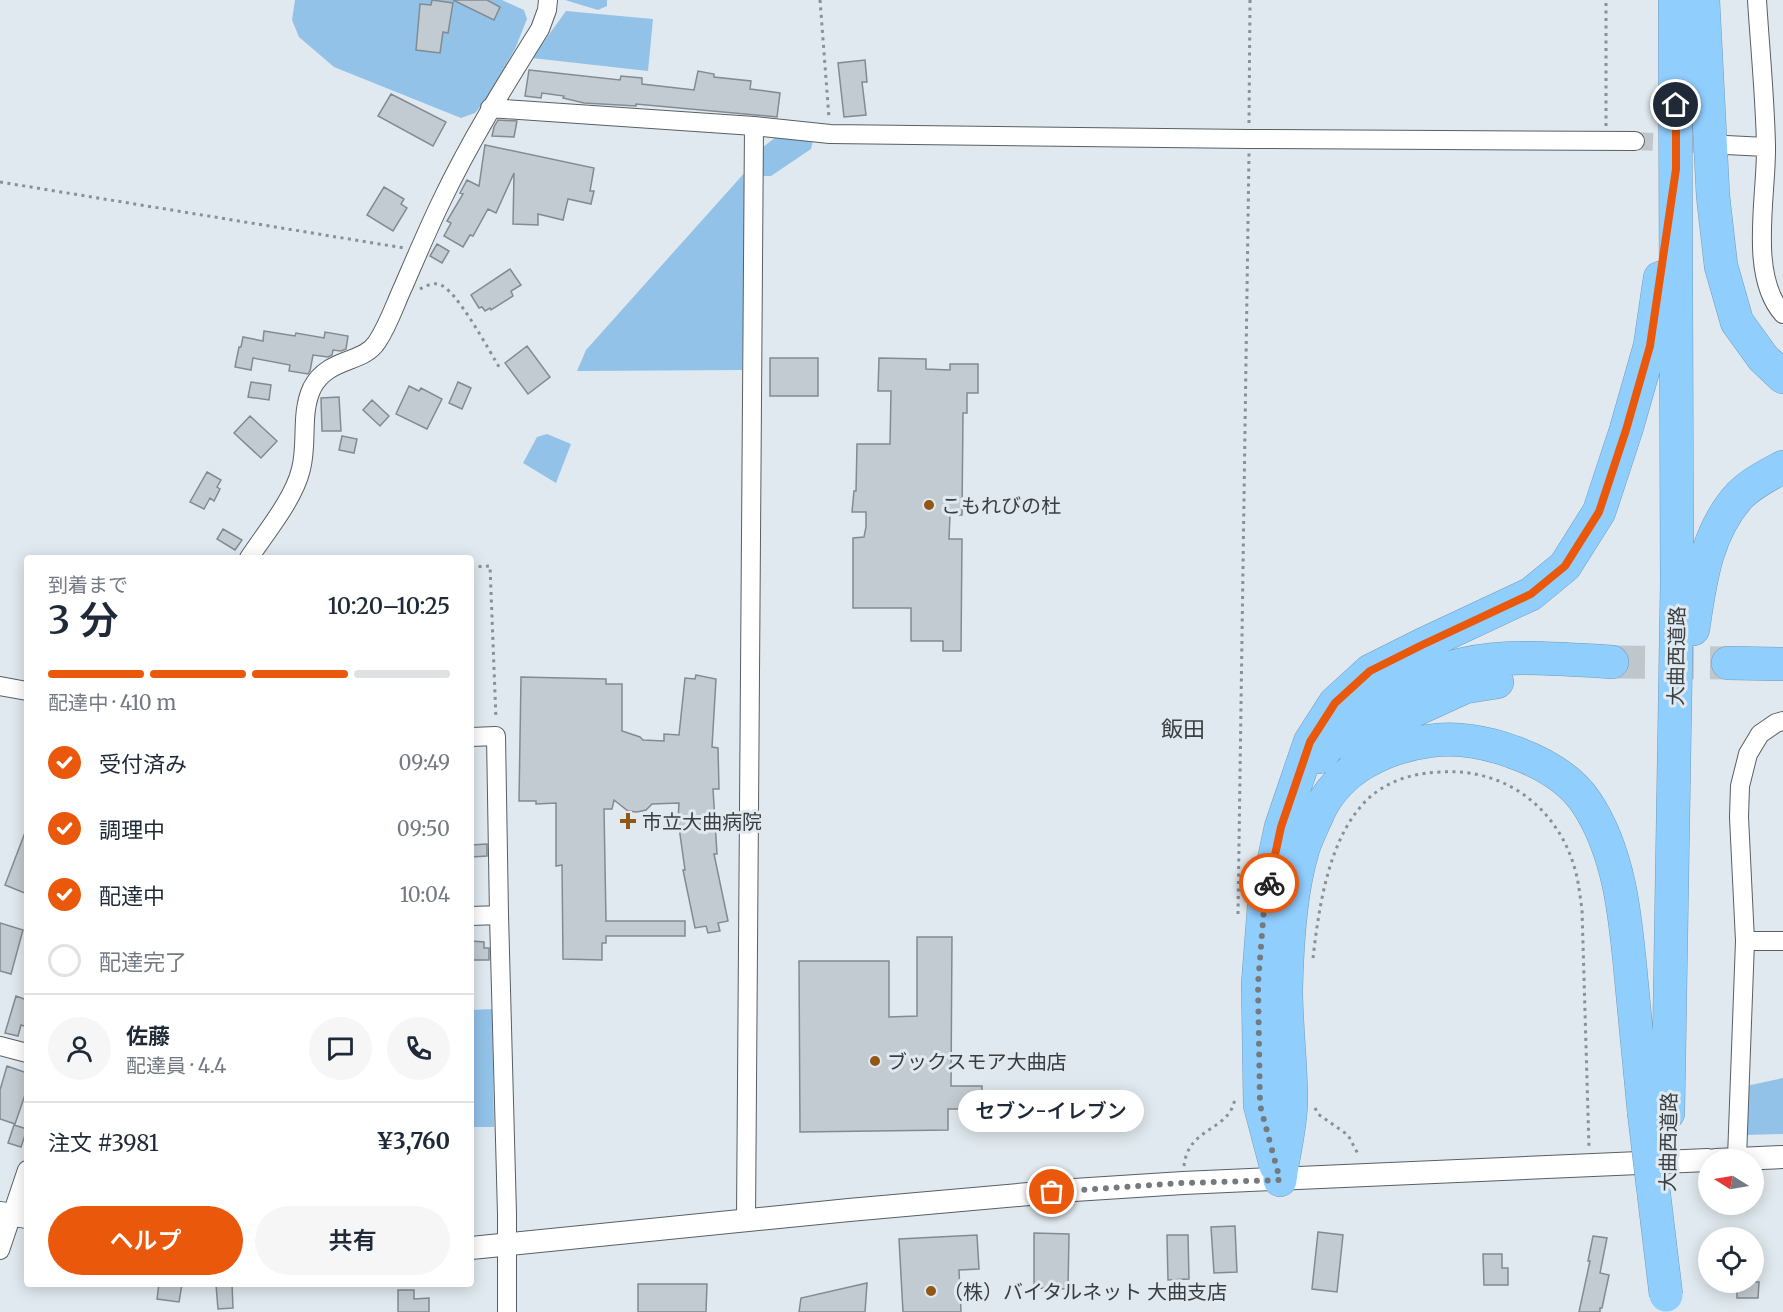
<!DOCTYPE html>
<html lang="ja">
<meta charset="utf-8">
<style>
:root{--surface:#fff;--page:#f6f6f7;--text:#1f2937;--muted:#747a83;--line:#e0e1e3;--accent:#ea580c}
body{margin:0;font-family:Merriweather,"Noto Sans JP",serif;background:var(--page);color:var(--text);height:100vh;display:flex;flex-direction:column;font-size:22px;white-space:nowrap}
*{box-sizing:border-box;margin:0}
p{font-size:20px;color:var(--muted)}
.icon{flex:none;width:33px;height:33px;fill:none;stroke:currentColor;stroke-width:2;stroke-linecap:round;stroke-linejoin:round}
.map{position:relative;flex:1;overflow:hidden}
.side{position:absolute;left:24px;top:555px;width:450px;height:732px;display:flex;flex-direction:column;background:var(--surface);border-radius:6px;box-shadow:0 3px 15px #0003}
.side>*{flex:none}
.needle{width:39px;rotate:281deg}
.controls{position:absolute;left:1698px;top:1149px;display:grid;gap:12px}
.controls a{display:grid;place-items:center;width:66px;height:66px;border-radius:50%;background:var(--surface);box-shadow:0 3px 15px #0003;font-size:30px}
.pin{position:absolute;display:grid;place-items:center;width:51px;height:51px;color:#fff;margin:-26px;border:3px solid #fff;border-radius:50%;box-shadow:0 2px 6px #0007}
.courier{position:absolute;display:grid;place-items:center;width:60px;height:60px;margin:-30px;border:4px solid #ea580c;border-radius:50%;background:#fff;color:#222;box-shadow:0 2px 8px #0007}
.bubble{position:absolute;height:42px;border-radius:21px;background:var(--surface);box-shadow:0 3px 15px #0003;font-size:20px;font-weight:600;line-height:42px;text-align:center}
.overview em{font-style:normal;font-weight:600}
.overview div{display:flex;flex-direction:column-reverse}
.overview{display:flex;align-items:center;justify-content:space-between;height:102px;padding:0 24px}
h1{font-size:39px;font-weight:600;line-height:45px}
.bar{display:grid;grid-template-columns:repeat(4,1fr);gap:9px 6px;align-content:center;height:72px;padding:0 24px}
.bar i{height:8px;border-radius:4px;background:var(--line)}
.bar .selected{background:var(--accent)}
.bar p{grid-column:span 4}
.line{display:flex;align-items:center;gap:15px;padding:0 24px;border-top:2px solid var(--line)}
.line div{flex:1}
.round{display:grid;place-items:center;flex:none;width:63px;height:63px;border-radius:32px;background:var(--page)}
ol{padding:0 24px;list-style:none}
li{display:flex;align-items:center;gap:18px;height:66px}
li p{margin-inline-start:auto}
li .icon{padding:6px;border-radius:50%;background:var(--accent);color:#fff;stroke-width:4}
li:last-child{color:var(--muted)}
li i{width:33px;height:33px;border:3px solid var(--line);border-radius:50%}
.primary-button{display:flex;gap:12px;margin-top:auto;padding:12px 24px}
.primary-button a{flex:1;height:69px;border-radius:36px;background:var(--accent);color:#fff;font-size:24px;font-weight:600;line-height:69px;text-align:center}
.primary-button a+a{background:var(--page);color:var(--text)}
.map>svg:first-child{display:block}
.green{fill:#92c2e8}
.building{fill:#c3cbd2;stroke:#838b91;stroke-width:1.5}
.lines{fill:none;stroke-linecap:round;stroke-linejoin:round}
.minor-tunnel{stroke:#bfc7cc;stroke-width:18;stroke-dasharray:18 9;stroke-linecap:butt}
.motorway-tunnel{stroke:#bfc7cc;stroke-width:33;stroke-dasharray:33 16;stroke-linecap:butt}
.minor-casing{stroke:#585f64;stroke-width:20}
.tertiary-casing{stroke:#585f64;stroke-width:24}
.motorway-casing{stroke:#729cbc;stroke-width:34}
.path{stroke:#8a9094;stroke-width:3;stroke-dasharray:3 4.5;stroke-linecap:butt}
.minor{stroke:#fff;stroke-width:18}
.tertiary{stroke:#fff;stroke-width:22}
.motorway{stroke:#90cefe;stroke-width:33}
.motorway-bridge-casing{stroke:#729cbc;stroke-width:34;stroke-linecap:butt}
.motorway-bridge{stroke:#90cefe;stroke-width:33}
.done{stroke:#747a7d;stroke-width:6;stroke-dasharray:0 10.8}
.route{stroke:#ea580c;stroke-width:8}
.poi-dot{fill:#925616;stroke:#e0e9ef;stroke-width:2}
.labels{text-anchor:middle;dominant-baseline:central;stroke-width:6;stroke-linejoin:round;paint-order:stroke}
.poi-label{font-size:20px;fill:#3a3e40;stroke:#e0e9ef;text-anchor:start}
.street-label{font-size:20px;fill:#3a3e40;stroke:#e0e9ef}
.quarter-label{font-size:22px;fill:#3a3e40;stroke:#e0e9ef}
</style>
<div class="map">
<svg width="1783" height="1312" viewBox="0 0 1783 1312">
<rect width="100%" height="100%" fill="#e0e9ef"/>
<!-- green -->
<path class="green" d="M295,0H502L524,10L527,19L515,49L484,102L475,113L461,118L334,67L299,37L292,20Z
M565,0H607V6L598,10Z
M566,11L653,19L648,71L532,58Z
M780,134L813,140L811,149L771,176H762L763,147Z
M747,170L742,370L577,371L586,350Z
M547,434L571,444L556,483L523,463L537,437Z
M492,1009L494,1127H471V1010Z
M1783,1078V1134L1745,1135L1746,1086Z"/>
<!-- building -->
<path class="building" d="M432,0L453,3L448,33L443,32L440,53L416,50L420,4L431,5Z
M453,0H487L500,7L494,20Z
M865,60L867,82H862L866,115L844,117L838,63Z
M529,70L620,80L621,76L642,78V84L694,90L698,71L714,74V77L751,81L750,89L780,93L777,117L636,104V106L584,103L563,98L564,96L542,93L541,98L525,96Z
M391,94L446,122L433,146L378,116Z
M498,120L517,121L514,137L492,136L494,127Z
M485,145L594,168L590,191H594L591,204L568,199L563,220L538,214V225L513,224L514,173L496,213L488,209L473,236L470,235L463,247L444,236L451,223L447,221L463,194L460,193L467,180L479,186Z
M384,187L404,199L401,204L407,208L393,231L367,215Z
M437,244L449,251L442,263L430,256Z
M510,269L521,285L511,291L513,296L491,310L490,308L485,311L482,307L479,308L471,295Z
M264,331L295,336L296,333L324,338L325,332L348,336L346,349L341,351L333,350L332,355L328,357L313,355L310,371L308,374L289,371L290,365L253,358L251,370L235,367L239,347H241L243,337L263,341Z
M527,346L550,377L528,394L505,363Z
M770,358H818V396H770Z
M879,358L926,359V369L950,370V364H978V393H967V413H963L962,515H950L949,539H962L961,651H943V641H911V608H853V538L864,537L866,527V512H852L854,491H856L857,444H890L891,391H878Z
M251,382L271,385L269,400L248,397Z
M458,382L471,388L462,409L449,403Z
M409,386L419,391L421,388L442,399L427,429L396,414Z
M339,397L341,431H322L321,398Z
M372,400L389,416L380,426L363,410Z
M250,416L277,441L261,458L234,433Z
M342,436L357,439L354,453L339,450Z
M207,472L221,480L217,487L220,489L214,501L210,498L204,509L190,502Z
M223,529L242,540L235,550L217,539Z
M696,675L716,679L712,747L718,748L719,789H713L717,854H714L728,921L718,923L720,931L708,933L706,926L695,928L683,870H685L678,820L679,803L652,804L646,810L637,812L628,811L614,800L612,809H604L606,921H685V936H606V943H602V960L563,959L562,865L556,866V803L536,804V801H519L521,677L606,679V684H622V731L640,737L643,740L664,741V734L679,735L685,678L695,679Z
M26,830H27V894L5,885Z
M487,844V856L471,857V845Z
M0,923L23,930L11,974L0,971Z
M917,937H952L951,1086H982V1109H948V1130L800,1132L799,961H889V1017L917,1016Z
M471,941L484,942V948H489V960H471Z
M16,996L27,1000V1027L21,1025L18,1036L5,1033Z
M7,1066L27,1073V1089L15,1124L0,1119V1090Z
M14,1125L27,1129L21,1147L8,1143Z
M1235,1226L1237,1272L1214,1273L1211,1227Z
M1318,1232L1343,1235L1337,1292L1312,1289Z
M1034,1233L1069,1234L1068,1289L1034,1288Z
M977,1235L979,1269L959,1270L961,1312H903L899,1239Z
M1167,1235H1188L1189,1279L1168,1280Z
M1593,1236L1607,1238L1600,1273L1609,1275L1602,1308H1600V1312H1579L1590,1261H1588Z
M1483,1254H1502V1268H1508V1285H1484Z
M1737,1282H1759L1758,1298H1737Z
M867,1283L865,1312H799L801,1298Z
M159,1284H182L179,1302L157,1299Z
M232,1284L233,1308L218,1309L216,1285Z
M638,1284H707L706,1312H638Z
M398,1290H414V1299L429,1298V1312H398Z"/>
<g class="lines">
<!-- minor-tunnel -->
<path class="minor-tunnel" d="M1635,141L1717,145"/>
<!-- motorway-tunnel -->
<path class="motorway-tunnel" d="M1612,662L1728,663"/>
<!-- minor casing -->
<g class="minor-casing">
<path id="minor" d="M1757,0C1760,48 1765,97 1766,146C1767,195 1748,275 1783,314
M490,108L754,126L830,134L1249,139L1635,141
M1726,145L1766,147
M249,558C266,532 294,499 301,469C308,442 300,414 312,388C328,357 363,364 377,342C389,324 395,304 404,285C416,257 428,229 441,202C470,141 505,85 540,29L547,10L548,0
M0,686L27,691
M471,737L496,736L499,915
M471,916L499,915L507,1214V1312
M1745,941H1783
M0,1046L27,1053
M1737,1158L1745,941L1739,817L1740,786L1748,754L1760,734L1776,723L1783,721
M746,1220L754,126
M0,1250L27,1170"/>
</g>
<!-- tertiary casing -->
<g class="tertiary-casing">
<path id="tertiary" d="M1716,1160L1783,1157
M0,1213L27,1217
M471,1248L849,1210L1074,1190L1183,1183L1708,1160"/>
</g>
<!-- motorway casing -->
<g class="motorway-casing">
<path id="motorway" d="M1703,0L1713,196L1721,266L1737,322L1763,358L1783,377
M1693,629C1700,582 1706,532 1740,495C1752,483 1768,475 1783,467
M1728,663L1783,664
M1319,757C1372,694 1437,658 1521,658C1551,658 1582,660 1612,662
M1357,758L1371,740L1395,719L1465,687L1497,682
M1281,827L1310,742L1335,703L1370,671L1422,645L1531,594L1565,566L1599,512L1626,430L1650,346L1660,278
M1668,1113L1677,583L1675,0
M1276,1166L1260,1105L1258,984L1264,907L1281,827L1291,808
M1280,1180C1283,1154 1291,1126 1291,1100C1291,1063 1286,1026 1286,989C1287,944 1290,891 1303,849C1307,836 1314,823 1319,811C1339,769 1384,747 1429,741C1456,737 1487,742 1513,752C1541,762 1569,777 1586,802C1622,856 1626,925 1632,987C1636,1029 1640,1070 1644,1112"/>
</g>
<!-- path -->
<path class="path" d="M820,0L829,118
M1249,123L1250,0
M1606,126V0
M0,182L404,248
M420,289C425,286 432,283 438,284C456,287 490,353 501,370
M471,567L490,566L496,719
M1238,914L1249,153
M1313,958C1319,906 1329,834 1370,797C1391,779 1415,773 1442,772C1507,768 1560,810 1576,873C1579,885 1580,897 1582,909L1589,1148
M1315,1108L1318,1114L1348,1135L1359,1156
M1184,1166C1188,1126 1230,1132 1235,1098"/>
<!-- minor -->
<use href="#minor" class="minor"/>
<!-- tertiary -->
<use href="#tertiary" class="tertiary"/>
<!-- motorway -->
<use href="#motorway" class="motorway"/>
<!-- motorway-bridge casing -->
<g class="motorway-bridge-casing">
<path id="motorway-bridge" d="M1644,1112L1666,1295"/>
</g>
<!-- motorway-bridge -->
<use href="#motorway-bridge" class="motorway-bridge"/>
</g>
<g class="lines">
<!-- done -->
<path class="done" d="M1052,1192L1183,1183L1280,1180L1260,1105L1258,984L1264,908L1269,883"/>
<!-- route -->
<path class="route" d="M1269,883L1281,827L1310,742L1335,703L1370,671L1422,645L1531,594L1565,566L1599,512L1626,430L1650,346L1676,169V105"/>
</g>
<!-- markers -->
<g class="poi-dot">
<circle cx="929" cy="505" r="6"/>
<path d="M625 812h6v6h6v6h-6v6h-6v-6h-6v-6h6z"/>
<circle cx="875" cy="1061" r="6"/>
<circle cx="931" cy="1291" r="6"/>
</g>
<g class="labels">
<!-- poi labels -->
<g class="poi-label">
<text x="941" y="505">こもれびの杜</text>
<text x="642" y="821">市立大曲病院</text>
<text x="887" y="1061">ブックスモア大曲店</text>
<text x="943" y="1291">（株）バイタルネット 大曲支店</text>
</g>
<!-- street labels -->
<g class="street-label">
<text transform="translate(1676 656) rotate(-89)">大曲西道路</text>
<text transform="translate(1668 1142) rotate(-89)">大曲西道路</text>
</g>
<!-- quarter labels -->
<g class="quarter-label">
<text x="1183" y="729">飯田</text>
</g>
</g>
</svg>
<div class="controls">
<a><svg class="needle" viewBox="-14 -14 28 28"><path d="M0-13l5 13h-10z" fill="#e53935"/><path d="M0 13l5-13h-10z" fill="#747a83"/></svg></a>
<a><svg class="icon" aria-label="locate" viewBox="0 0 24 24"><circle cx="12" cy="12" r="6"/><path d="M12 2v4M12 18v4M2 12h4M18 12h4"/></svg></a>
</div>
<div class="pin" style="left:1052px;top:1192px;background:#ea580c"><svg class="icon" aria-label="bag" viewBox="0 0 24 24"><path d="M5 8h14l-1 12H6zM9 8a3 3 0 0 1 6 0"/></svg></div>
<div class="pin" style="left:1676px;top:105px;background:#1f2937"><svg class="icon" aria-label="home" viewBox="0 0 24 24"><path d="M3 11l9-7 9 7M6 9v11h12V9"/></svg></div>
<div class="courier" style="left:1269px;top:883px"><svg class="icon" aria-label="bike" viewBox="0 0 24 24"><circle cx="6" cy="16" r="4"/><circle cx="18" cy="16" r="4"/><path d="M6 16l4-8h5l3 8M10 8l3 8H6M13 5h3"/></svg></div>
<div class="bubble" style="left:958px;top:1090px;width:186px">セブン-イレブン</div>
<section class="side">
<div class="overview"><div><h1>3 分</h1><p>到着まで</p></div><em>10:20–10:25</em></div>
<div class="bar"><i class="selected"></i><i class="selected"></i><i class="selected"></i><i></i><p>配達中 · 410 m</p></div>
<ol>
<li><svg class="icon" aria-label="check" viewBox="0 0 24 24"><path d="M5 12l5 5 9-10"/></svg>受付済み<p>09:49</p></li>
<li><svg class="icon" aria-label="check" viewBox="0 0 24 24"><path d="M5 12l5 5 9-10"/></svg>調理中<p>09:50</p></li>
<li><svg class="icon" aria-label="check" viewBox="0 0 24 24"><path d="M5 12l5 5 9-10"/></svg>配達中<p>10:04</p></li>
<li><i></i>配達完了</li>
</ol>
<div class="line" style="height:108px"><a class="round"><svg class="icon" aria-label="person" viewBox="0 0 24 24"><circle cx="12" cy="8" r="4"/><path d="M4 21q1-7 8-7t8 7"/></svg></a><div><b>佐藤</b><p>配達員 · 4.4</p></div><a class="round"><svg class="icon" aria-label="chat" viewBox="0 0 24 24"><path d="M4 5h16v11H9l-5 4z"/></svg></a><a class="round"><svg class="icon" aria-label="phone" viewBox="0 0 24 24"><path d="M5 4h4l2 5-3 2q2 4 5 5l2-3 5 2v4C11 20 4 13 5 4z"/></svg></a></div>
<div class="line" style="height:78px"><div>注文 #3981</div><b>¥3,760</b></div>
<div class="primary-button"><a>ヘルプ</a><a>共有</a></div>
</section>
</div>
